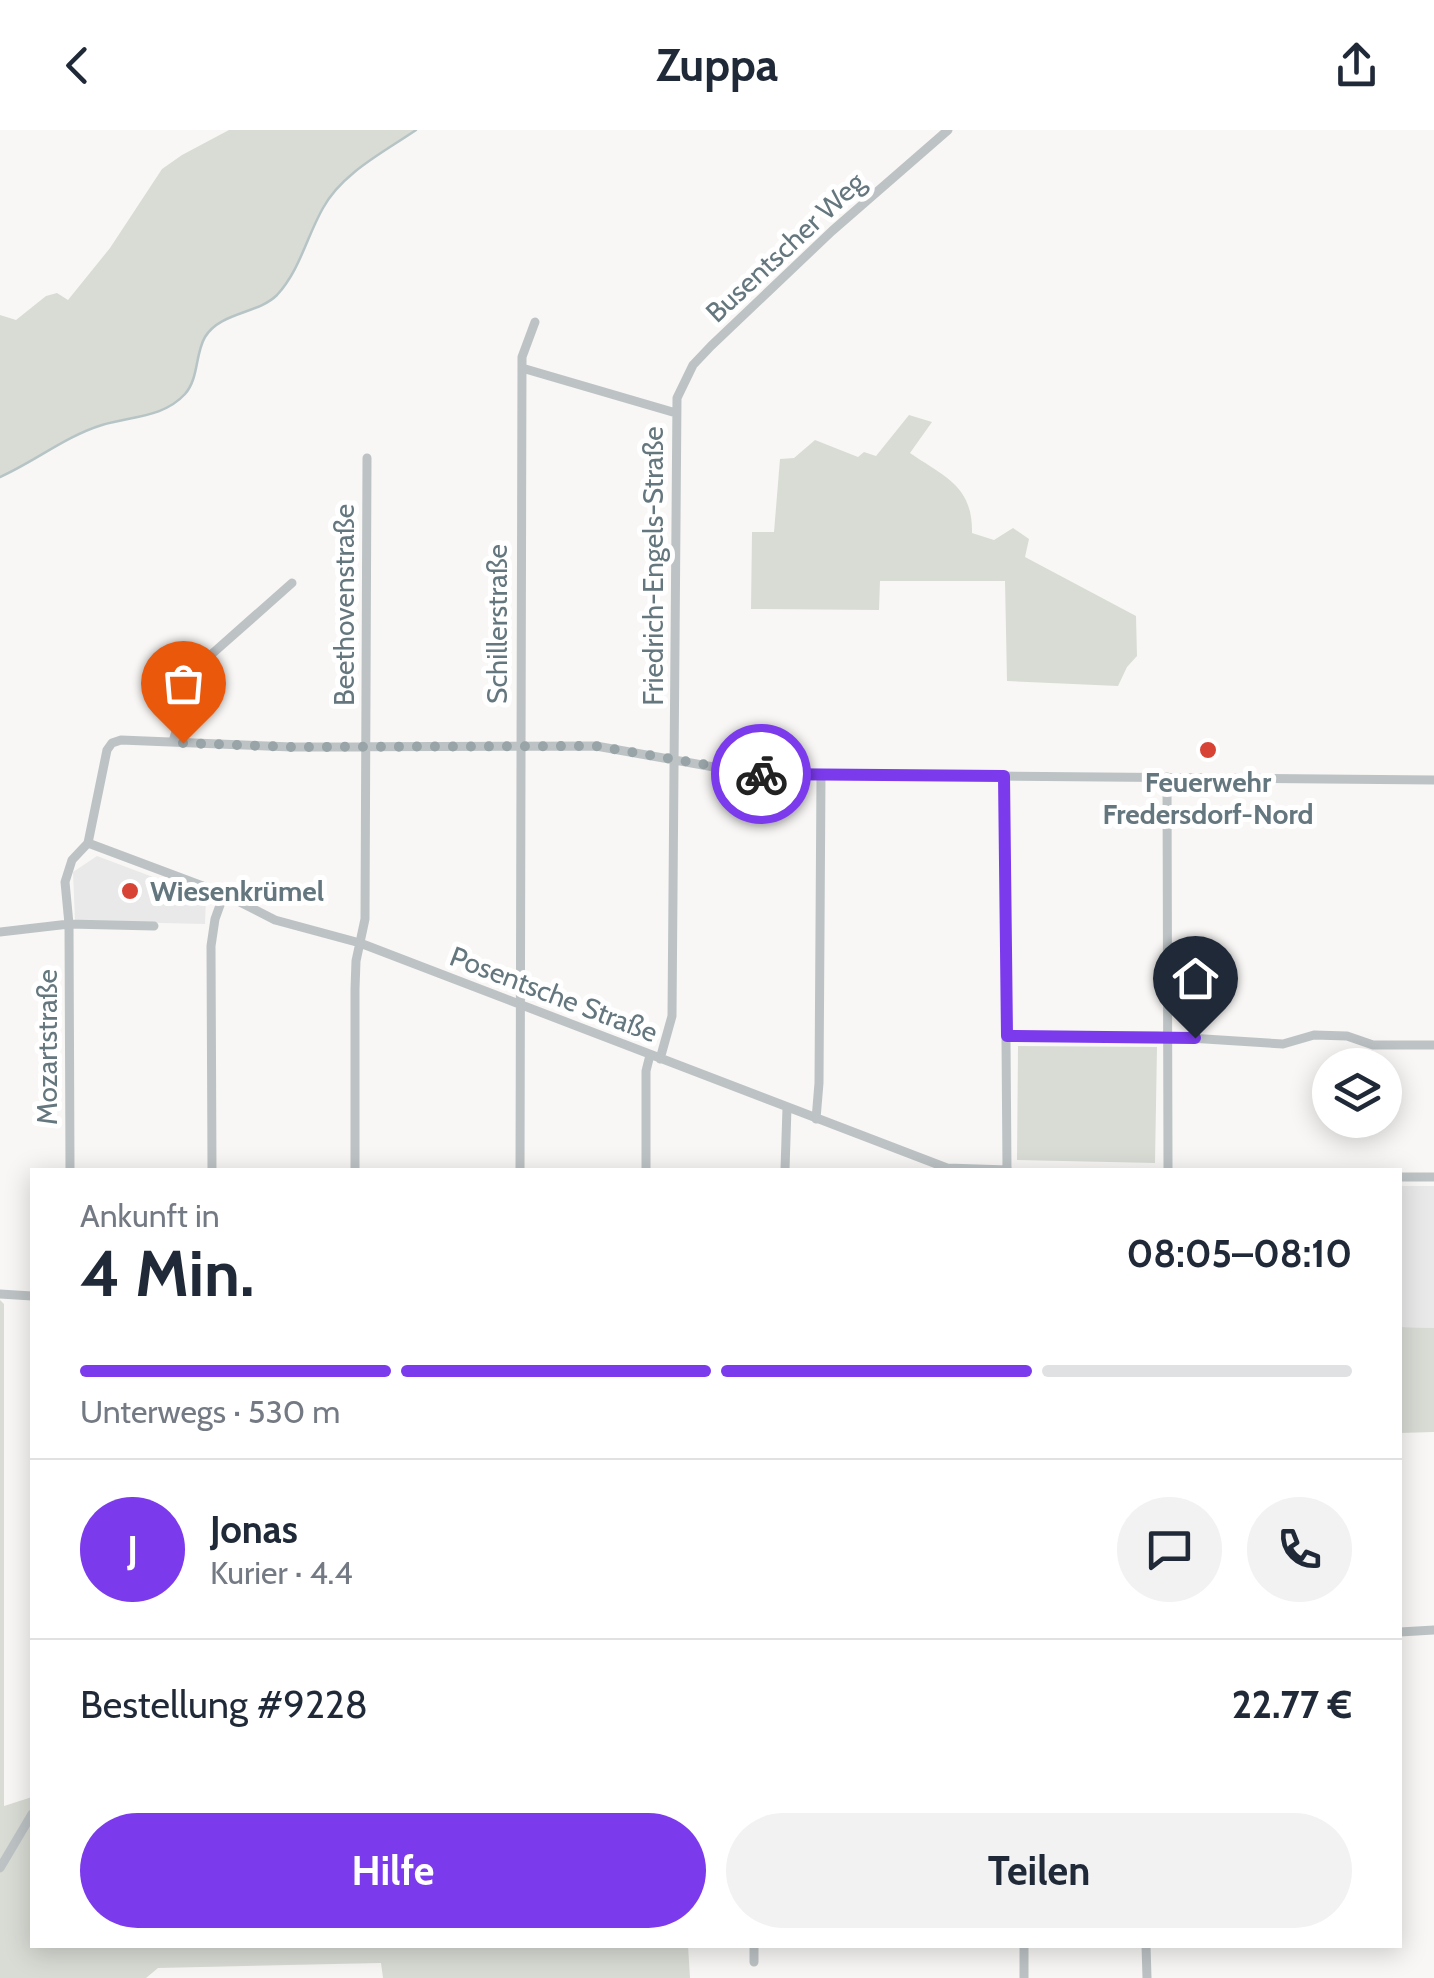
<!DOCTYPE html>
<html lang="de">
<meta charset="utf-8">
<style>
:root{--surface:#fff;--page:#f2f2f3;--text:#1f2937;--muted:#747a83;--line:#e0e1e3;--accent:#7c3aed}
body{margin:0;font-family:Cabin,sans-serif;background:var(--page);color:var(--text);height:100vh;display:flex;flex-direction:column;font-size:38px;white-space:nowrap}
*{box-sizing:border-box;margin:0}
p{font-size:32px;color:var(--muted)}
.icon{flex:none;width:55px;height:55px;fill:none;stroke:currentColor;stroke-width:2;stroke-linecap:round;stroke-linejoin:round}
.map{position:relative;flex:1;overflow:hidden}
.details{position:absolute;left:30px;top:1038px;width:1372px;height:780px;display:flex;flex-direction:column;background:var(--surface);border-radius:0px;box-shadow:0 5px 25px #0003}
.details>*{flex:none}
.fabs{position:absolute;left:1312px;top:918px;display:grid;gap:20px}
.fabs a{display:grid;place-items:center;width:90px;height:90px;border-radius:50%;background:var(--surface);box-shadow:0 5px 25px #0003;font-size:50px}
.pin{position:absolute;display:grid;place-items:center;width:85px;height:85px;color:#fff;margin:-102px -42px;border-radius:50% 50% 50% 0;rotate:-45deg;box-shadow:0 0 10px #0007}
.pin .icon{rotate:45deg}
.courier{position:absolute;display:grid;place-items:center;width:100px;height:100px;margin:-50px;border:8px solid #7c3aed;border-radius:50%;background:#fff;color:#222;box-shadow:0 2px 12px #0007}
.head em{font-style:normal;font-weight:700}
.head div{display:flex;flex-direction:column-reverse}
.head{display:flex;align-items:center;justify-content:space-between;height:170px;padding:0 50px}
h1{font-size:65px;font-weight:700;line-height:75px}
.bar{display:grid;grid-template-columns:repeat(4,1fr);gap:15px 10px;align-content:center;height:120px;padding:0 50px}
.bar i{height:12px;border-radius:8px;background:var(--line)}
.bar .on{background:var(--accent)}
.bar p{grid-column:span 4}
.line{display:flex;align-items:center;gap:25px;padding:0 50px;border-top:2px solid var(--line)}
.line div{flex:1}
.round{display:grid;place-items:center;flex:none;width:105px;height:105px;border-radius:52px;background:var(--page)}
.primary-button{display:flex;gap:20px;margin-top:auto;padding:20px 50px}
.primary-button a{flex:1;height:115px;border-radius:60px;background:var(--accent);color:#fff;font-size:40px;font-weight:700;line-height:115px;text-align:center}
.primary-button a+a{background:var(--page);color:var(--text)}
header{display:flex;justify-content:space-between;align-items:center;height:130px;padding:0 50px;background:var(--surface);font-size:45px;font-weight:700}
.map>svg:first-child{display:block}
.built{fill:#e9e9e9}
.green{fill:#d9dcd5}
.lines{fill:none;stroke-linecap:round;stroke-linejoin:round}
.stream{stroke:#b6c4c6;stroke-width:2.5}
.minor{stroke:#bdc3c5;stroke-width:9}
.done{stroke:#98a4a8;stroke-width:10;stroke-dasharray:0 18}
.route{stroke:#7c3aed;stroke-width:12}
.poi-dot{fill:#d74436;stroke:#fff;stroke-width:4}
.labels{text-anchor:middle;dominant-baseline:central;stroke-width:10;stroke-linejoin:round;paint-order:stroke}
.street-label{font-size:28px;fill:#65777e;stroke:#fff}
.poi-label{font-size:28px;font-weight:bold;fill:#65777e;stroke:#fff}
</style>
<header><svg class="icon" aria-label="back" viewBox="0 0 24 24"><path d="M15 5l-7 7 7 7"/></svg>Zuppa<svg class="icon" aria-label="share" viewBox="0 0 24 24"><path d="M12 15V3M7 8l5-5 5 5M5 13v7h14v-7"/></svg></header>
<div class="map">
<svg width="1434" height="1848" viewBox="0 0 1434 1848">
<rect width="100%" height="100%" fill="#f8f7f5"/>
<!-- built -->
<path class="built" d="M97,726L206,767L205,794L75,791L73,742Z
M1400,1056H1434V1198L1400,1197Z"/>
<!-- green -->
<path class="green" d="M229,0H416C384,22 342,43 323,78C307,106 300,140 277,165C259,184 220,183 205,207C195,224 199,248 185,264C163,289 131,286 101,295C66,306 34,332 0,347V185L16,190L46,166L57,163L68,170L110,118L162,39L182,25Z
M909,285L932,292L910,323C945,347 973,356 972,403L994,410L1013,398L1029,409L1025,427L1136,486L1137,526L1127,537L1118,556L1007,551L1005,451H880L879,480L751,479L752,402H774L780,329L794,328L815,310L858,327L864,322L876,326Z
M1018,916L1157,917L1155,1033L1017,1030Z
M0,1170L4,1174V1676L32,1667V1815H688L690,1848H383L381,1833L158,1838L146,1848H0Z
M1400,1197L1434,1198V1302L1400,1303Z"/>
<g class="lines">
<!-- stream -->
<path class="stream" d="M0,347C34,332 66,306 102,295C131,286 163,288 185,264C199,248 195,224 205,207C220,182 258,184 277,165C300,140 307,106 323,78C342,43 384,22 416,0"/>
<!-- minor -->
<path class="minor" d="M522,238L676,283
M173,611L196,538L292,453
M1004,646L1007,1040
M1167,647L1168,1040
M88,713L224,764L275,790L360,813L947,1038L1008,1040
M0,802L69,794L154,796
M1007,906H1158L1283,914L1314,905L1347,906L1373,915H1434
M660,929L672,886L677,268L693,235L711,216L832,101L948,0
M816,989L819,953L821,644
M70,1040L69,794L65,752L72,730L88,713L107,620L112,613L121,610L292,617L596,616L753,644L1434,650
M212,1040L211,816L215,789L224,764
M355,1040V859L356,831L365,789L367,328
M520,1040L522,227L535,192
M646,1040V941L650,925
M785,1040L787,977
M1400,1047H1434
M0,1164L32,1166
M1400,1502L1434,1500
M0,1738L32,1684
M1024,1815V1848
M1146,1815L1147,1848
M754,1832V1815"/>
</g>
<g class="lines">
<!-- done -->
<path class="done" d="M183,613L292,617L596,616L761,644"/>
<!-- route -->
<path class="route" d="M761,644L1004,646L1007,906L1195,908"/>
</g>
<!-- markers -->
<g class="poi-dot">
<circle cx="1208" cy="620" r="10"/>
<circle cx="130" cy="761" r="10"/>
</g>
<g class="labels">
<!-- street labels -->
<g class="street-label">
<text transform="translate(785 117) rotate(-43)">Busentscher Weg</text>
<text transform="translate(653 436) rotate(-90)">Friedrich-Engels-Straße</text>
<text transform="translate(344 475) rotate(-90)">Beethovenstraße</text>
<text transform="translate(497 494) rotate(-90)">Schillerstraße</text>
<text transform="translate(554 864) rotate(21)">Posentsche Straße</text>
<text transform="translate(47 917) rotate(-90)">Mozartstraße</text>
</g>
<!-- poi labels -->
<g class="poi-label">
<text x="1208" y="652">Feuerwehr<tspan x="1208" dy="32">Fredersdorf-Nord</tspan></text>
<text x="150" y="761" text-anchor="start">Wiesenkrümel</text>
</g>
</g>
</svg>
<div class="fabs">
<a><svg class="icon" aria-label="layers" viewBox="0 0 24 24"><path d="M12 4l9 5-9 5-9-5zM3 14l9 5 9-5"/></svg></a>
</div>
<div class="pin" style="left:183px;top:613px;background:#ea580c"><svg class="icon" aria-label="bag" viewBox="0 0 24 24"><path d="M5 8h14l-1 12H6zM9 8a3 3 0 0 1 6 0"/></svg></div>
<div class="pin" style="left:1195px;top:908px;background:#1f2937"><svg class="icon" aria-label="home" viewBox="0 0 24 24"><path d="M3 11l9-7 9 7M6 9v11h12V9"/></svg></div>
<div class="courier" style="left:761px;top:644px"><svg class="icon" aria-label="bike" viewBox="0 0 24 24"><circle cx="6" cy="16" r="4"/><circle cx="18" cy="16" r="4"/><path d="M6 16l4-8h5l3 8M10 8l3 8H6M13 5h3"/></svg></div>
<section class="details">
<div class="head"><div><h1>4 Min.</h1><p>Ankunft in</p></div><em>08:05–08:10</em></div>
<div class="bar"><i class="on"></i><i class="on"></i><i class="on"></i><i></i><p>Unterwegs · 530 m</p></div>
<div class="line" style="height:180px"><b class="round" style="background:var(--accent);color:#fff">J</b><div><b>Jonas</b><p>Kurier · 4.4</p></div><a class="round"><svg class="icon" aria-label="chat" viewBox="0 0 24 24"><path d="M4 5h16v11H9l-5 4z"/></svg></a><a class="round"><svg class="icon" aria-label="phone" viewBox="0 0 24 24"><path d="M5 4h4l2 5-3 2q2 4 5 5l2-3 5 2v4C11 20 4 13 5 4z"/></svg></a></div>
<div class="line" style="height:130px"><div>Bestellung #9228</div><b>22.77 €</b></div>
<div class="primary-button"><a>Hilfe</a><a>Teilen</a></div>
</section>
</div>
